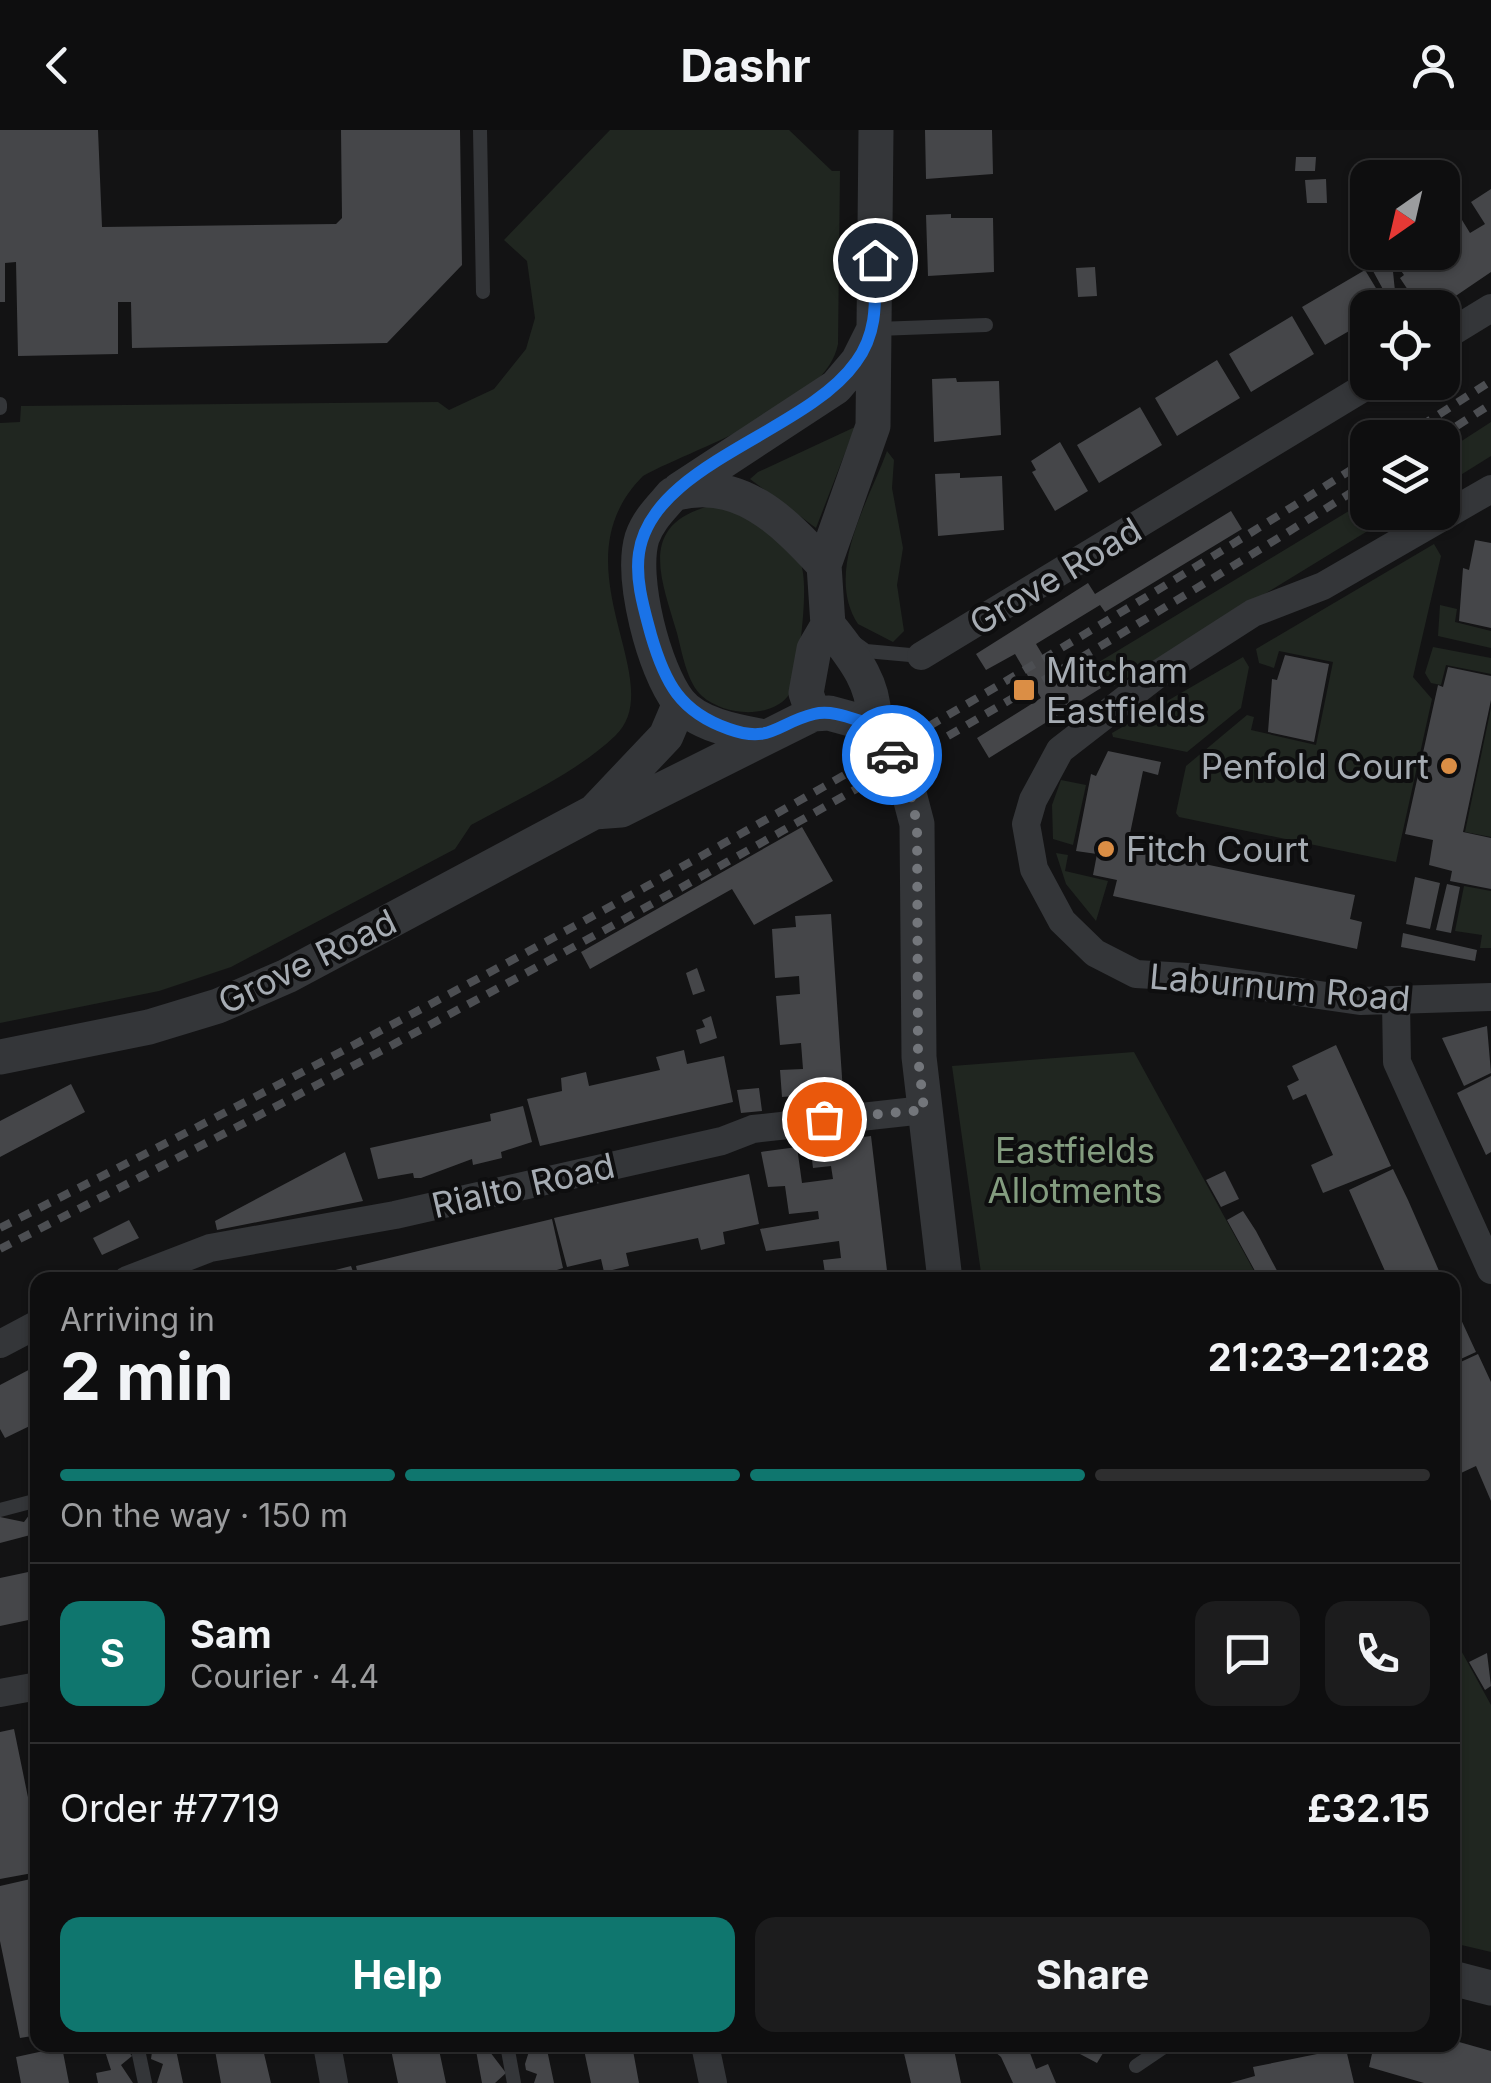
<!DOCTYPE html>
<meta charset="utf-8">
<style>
:root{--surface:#0e0e0f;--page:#1c1c1d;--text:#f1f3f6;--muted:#9b9c9e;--line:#2e2e2f;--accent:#0f766e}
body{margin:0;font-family:Inter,sans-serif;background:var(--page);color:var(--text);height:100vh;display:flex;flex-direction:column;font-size:38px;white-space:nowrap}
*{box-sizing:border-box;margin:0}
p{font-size:32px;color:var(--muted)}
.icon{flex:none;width:55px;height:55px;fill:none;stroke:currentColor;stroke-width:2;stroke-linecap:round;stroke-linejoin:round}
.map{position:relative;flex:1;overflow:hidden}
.sheet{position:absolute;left:30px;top:1142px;width:1430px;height:780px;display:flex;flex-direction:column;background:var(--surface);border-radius:20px;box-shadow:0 2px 8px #0004,0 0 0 2px var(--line)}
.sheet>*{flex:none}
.needle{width:65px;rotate:214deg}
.buttons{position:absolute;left:1350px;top:30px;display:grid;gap:20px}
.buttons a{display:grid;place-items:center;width:110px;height:110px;border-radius:20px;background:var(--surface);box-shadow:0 2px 8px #0004,0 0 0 2px var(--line);font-size:50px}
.pin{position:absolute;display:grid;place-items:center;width:85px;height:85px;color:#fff;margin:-42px;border:5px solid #fff;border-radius:50%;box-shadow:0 2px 10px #0007}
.courier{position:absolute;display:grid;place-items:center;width:100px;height:100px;margin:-50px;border:8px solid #1a73e8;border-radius:50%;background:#fff;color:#222;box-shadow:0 2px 12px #0007}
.head em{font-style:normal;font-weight:700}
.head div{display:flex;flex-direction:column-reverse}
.head{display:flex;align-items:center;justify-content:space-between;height:170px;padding:0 30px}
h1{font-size:65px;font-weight:700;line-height:75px}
.bar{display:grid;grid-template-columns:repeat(4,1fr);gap:15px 10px;align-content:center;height:120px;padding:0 30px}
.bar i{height:12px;border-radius:8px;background:var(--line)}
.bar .selected{background:var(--accent)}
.bar p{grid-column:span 4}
.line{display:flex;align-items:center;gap:25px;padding:0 30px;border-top:2px solid var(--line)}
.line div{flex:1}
.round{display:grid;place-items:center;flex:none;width:105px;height:105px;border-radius:20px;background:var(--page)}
.button{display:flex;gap:20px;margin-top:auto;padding:20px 30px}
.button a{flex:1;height:115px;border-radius:20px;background:var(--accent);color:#fff;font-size:40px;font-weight:700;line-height:115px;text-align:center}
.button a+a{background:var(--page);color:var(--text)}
header{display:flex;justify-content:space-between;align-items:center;height:130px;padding:0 30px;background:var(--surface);font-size:45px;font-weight:700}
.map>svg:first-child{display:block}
.green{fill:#202620}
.building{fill:#454649}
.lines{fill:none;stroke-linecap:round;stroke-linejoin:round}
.service{stroke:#343639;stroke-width:14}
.minor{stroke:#343639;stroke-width:28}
.tertiary{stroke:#343639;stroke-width:35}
.rail{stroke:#4c4e52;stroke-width:8;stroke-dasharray:12 10;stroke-linecap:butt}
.done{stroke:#73767b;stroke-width:10;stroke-dasharray:0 18}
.route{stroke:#1a73e8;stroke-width:12}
.poi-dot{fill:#db8e45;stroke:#0e0e0f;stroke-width:4}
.labels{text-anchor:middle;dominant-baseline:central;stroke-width:8;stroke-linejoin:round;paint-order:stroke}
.street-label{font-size:35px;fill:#a6acb3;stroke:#0e0e0f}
.poi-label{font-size:35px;fill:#a6acb3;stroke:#0e0e0f;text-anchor:start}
.park-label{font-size:35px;fill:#839c7f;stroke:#0e0e0f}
</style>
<header><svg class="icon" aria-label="back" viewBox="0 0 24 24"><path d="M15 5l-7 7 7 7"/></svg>Dashr<svg class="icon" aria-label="person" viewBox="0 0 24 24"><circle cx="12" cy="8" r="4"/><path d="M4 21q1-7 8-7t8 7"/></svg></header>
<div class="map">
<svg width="1491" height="1953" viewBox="0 0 1491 1953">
<rect width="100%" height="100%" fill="#131314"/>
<!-- green -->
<path class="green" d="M610,0H789L832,41H840L838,214C826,277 696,317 643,346C553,436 672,552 615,606C576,643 518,669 471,695L455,719L231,837L159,861L0,893V293L20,292L21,276L438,272L449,280L494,259L526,219L535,188L527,131L504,110Z
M1491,292V326L1443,356V323Z
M855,297L816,398L750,349L758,342Z
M887,321L894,330L892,358L903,418L897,455L904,501L893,512L858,494C824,442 869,371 887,321Z
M1367,370L1368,382L1397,383L1114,556L1094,535Z
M714,375C723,376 735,376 743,381C754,388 794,422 800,432C810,452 799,523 796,547C790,590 729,590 702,566C687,553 682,522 677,503C661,448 636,393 714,375Z
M1434,414L1441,426L1413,547L1432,569L1396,732L1179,687L1176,683L1186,636L1247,585L1254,587L1251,600L1316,615L1333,532L1279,521L1274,538L1259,533L1256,519Z
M1440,475L1457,479L1455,492L1491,501V518L1438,506Z
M1433,517L1491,528V544L1446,535L1441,555L1431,553L1425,543Z
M1243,527L1249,537L1241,578L1187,622L1113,607L1112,603Z
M1491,578V707L1465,702Z
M1061,650L1086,655L1073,715L1053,709L1052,675Z
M1056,723L1068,725L1065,741L1108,751L1096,791L1066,754Z
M1464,756L1491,761V818H1480L1482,805L1455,801Z
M1134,922L1259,1150H982L952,936Z
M1452,1504L1491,1575V1822L1453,1813Z"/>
<!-- building -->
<path class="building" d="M0,0H98L102,97L336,94L342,88L341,0H460L462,135L387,213L132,218L131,172H118V224L18,226L16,132L5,133V172H0Z
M925,0H992L993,44L926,49Z
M1296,27H1316L1315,41H1295Z
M1326,49L1327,73H1307L1305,50Z
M1491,59V142L1438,178H1420L1400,148L1404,145L1399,138L1412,128L1418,137L1442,122V103L1462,90L1470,103L1485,94L1471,72Z
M951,84V88H993L994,142L928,146L926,85Z
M1368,118V122H1391L1396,171L1391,174L1361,119Z
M1095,137L1097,166L1078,167L1076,138Z
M1365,140L1388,178H1368V190L1325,215L1302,177Z
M1292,186L1314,224L1251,262L1229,224Z
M1217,230L1240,268L1177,306L1155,268Z
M956,248L957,252L999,251L1001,305L934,312L932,249Z
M1140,277L1162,315L1099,353L1077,315Z
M1060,312L1088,361L1055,381L1032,342L1036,340L1031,331Z
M960,343V348L1002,346L1004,400L938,406L935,344Z
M1231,381L1242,399L1105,482L1100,475L1036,514L1062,557L1091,542L1101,558L989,628L977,608L1041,568L1015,524L986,540L976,524L1088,453L1095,464Z
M1475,410L1491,413V498L1459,491L1463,438L1469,440Z
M1285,525L1329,534L1314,612L1268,602L1272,549L1277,550Z
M1448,537L1491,546V570L1463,702L1491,708V759L1450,751L1452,741L1429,735L1433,710L1405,704L1438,555L1443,557Z
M1108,621L1161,632L1158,645L1143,641L1127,718L1355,765L1350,789L1362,792L1357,819L1113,766L1117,750L1093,745L1097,724L1076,721L1091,644L1096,646Z
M802,697L833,751L754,795L732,759L590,839L581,822Z
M1415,747L1440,753L1430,799L1406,794Z
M1447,754L1460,757L1451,803L1436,800Z
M831,784L843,962L782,967L780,940L803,939L801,913L780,915L776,866L800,864L799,846L775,848L772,799L796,797L795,786Z
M1403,803L1477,820L1475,831L1401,817Z
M697,838L705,861L693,865L686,843Z
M711,886L717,908L700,914L696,900L705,897L702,890Z
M1487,896L1491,943L1464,956L1442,908Z
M1336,915L1391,1036L1323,1063L1311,1035L1333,1025L1306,964L1293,970L1287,956L1299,950L1292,936Z
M684,920L687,934L724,926L733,972L540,1016L527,969L562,961L561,948L586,942L589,956L660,940L656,927Z
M1491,946V1022L1486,1025L1457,963Z
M71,954L85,982L0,1027V991Z
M759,958L762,981L741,983L737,960Z
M523,976L532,1012L501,1022L502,1028L473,1035L472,1029L421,1048H414L413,1043L378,1049L370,1018L491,991L490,984Z
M871,1006L888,1149L826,1150L823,1130L841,1128L839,1111L766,1121L760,1099L819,1089L818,1081L789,1084L785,1056L768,1057L761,1022L797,1017L802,1053L833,1049L831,1036L813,1038L810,1014Z
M345,1022L363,1071L217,1100L215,1091Z
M1393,1039L1408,1070L1443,1150H1389L1349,1060Z
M1225,1041L1239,1069L1221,1077L1206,1050Z
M749,1044L759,1094L723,1102L725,1114L701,1120L698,1108L626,1123L629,1136L604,1142L601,1129L567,1137L554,1088Z
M1243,1081L1256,1101L1282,1150H1260L1227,1090Z
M552,1089L563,1138L526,1150H359L356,1136Z
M129,1090L139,1108L102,1125L93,1108Z
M351,1136L356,1150H300V1149Z
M1452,1170L1476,1222L1452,1233Z
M1478,1224L1491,1252V1371L1476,1336L1461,1343L1452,1324V1236Z
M38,1235V1292L5,1308L0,1299V1255Z
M38,1373V1403L0,1413V1387L24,1392Z
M33,1441L38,1488L0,1496V1448Z
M1487,1523L1491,1556L1485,1560L1469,1532Z
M14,1599L38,1716V1742L0,1749V1602Z
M35,1748L38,1905L20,1908L0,1811V1756Z
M1452,1910L1491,1921V1953H1424L1369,1937L1374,1915H1452Z
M103,1915H123L132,1926L121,1935L133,1953H98L96,1943L111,1940Z
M153,1915H175L183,1953H157L163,1934L151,1929Z
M214,1915H262L271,1953H221Z
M390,1915H438L446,1953H398Z
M475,1915H498L490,1922L506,1943L495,1953H482Z
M531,1915H546L554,1953H534L537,1944L526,1940L525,1934Z
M583,1915H632L639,1953H591Z
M922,1915H953L961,1953H911L903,1919Z
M987,1915L1013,1919L1027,1915L1036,1939L1048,1934L1056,1953H1013L1001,1927Z
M1063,1915H1108L1097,1933Z
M1320,1915H1345L1354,1953H1230L1255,1946L1253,1937L1322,1923Z
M62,1917L69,1953H21L16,1927Z"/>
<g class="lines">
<!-- service -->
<path class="service" d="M480,0L483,162
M877,199L986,195
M0,274V278
M855,513L866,521L921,526
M0,1380L38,1370
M137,1915L145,1953
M507,1915L514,1953
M1136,1936L1167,1915"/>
<!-- minor -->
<path class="minor" d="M1442,208L1491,178
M1491,359L1323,456L1253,483L1158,544L1060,620L1033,670L1026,694L1034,739L1062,791L1095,823L1136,844L1204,848L1360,871L1491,867
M921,526L1373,252
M1396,872L1397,932L1491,1140
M127,1150L210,1118L395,1085L722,1011L753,999L924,980
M0,1214L38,1194
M0,1563L38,1556
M327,1915L334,1953
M705,1915L713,1953"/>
<!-- tertiary -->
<path class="tertiary" d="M679,360L836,257L858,231L874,199
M828,495C852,525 878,556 873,595
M813,584L806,563L814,519L828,495L824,435L873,296L876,0
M765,607C738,602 697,595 679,572C654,540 630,448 642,408C648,390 661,378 673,364C739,345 783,391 824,435
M594,682L621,680L813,584L829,583L873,595L905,648L917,694L919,927L945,1150
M0,927L149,897L218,876L287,846L594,682L666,606L680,573
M1452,1848L1491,1858"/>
<!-- rail -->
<path class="rail" d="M1402,308L1491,251
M1438,308L1491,274
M0,1098C466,862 927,610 1368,329
M0,1119C466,882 925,631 1368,352"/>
</g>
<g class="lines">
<!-- done -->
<path class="done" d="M824,989L924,980L918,927L917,694L910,662L892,625"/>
<!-- route -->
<path class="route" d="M875,130C875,168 879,201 856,232C806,303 652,333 639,423C635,450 644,479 651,505C665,553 680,582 729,599C771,614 777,593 814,584C833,579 855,590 873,595L892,625"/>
</g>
<!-- markers -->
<g class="poi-dot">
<rect x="1012" y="548" width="24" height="24" rx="5"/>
<circle cx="1449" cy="636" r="10"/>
<circle cx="1106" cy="719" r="10"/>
</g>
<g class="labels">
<!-- street labels -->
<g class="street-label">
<text transform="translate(1055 446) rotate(-31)">Grove Road</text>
<text transform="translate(307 831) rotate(-26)">Grove Road</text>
<text transform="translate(1280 857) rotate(5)">Laburnum Road</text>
<text transform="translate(523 1055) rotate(-13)">Rialto Road</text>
</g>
<!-- poi labels -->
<g class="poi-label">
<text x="1046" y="540">Mitcham<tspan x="1046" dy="40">Eastfields</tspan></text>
<text x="1429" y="636" text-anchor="end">Penfold Court</text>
<text x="1126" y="719">Fitch Court</text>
</g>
<!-- park labels -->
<g class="park-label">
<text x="1075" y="1020">Eastfields<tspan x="1075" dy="40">Allotments</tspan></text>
</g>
</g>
</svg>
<div class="buttons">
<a><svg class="needle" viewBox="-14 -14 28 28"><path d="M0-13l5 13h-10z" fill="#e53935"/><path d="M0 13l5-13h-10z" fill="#9b9c9e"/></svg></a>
<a><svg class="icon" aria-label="locate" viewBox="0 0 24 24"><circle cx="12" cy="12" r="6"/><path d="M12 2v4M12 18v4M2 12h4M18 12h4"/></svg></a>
<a><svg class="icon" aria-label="layers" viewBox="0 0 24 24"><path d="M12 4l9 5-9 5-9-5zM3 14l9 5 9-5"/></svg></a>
</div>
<div class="pin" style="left:824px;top:989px;background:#ea580c"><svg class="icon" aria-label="bag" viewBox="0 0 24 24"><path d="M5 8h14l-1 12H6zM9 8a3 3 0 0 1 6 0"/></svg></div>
<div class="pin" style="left:875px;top:130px;background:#1f2937"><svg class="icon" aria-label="home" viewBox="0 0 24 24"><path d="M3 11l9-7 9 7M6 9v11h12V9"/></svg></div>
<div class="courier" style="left:892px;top:625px"><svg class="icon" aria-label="car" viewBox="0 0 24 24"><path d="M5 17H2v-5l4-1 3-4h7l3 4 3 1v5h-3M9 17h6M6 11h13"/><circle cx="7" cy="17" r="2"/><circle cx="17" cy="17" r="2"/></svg></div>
<section class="sheet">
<div class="head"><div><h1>2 min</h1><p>Arriving in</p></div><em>21:23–21:28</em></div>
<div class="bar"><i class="selected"></i><i class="selected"></i><i class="selected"></i><i></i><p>On the way · 150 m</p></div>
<div class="line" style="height:180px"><b class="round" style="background:var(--accent);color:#fff">S</b><div><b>Sam</b><p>Courier · 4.4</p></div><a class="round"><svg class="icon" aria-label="chat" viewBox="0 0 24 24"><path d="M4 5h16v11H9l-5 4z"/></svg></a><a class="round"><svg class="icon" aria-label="phone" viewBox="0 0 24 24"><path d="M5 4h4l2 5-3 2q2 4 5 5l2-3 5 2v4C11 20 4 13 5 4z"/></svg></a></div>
<div class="line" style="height:130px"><div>Order #7719</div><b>£32.15</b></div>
<div class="button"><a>Help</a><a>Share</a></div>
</section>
</div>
